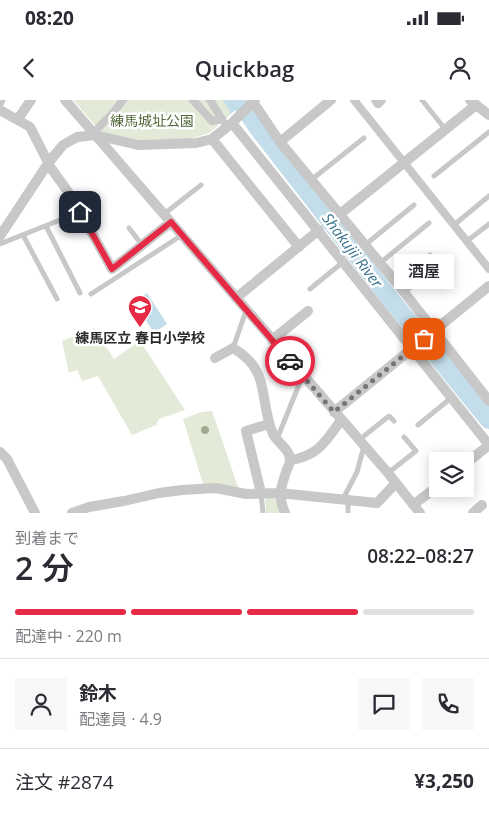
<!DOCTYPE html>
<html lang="ja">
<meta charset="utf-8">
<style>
:root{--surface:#fff;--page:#f7f7f7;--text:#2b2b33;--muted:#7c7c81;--line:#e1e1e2;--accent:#e62a45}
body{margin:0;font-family:"Open Sans","Noto Sans JP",sans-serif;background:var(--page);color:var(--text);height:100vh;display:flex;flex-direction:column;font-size:19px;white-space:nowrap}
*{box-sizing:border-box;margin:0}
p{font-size:16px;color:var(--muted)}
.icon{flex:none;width:28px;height:28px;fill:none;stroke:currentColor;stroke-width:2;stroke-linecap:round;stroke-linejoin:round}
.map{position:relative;height:413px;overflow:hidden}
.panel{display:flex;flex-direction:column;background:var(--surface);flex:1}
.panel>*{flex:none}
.buttons{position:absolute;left:429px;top:352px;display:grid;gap:10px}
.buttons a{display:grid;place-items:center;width:45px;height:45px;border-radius:0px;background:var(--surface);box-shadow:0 2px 12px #0003;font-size:25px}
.pin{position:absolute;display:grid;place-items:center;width:42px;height:42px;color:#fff;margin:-21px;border-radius:10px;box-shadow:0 2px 8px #0006}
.courier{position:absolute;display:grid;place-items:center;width:50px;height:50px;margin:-25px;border:4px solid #e62a45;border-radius:50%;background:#fff;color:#222;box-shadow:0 1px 6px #0007}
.bubble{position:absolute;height:35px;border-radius:0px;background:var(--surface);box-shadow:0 2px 12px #0003;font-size:16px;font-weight:600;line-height:35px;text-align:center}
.head em{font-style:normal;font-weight:600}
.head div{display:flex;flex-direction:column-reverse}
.head{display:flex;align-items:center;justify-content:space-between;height:85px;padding:0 15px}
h1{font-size:32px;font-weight:600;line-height:38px}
.bar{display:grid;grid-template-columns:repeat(4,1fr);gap:8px 5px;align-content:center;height:60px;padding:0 15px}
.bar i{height:6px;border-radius:4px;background:var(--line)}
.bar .current{background:var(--accent)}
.bar p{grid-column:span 4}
.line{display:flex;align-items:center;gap:12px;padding:0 15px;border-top:1px solid var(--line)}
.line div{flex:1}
.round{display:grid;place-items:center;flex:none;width:52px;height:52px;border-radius:0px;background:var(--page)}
.status{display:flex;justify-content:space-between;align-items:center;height:35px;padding:0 25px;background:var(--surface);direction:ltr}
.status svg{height:14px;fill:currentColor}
header{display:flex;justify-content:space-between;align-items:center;height:65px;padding:0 15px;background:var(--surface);font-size:22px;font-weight:600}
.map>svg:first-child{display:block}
.green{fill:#e3ead8}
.water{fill:#c3deea}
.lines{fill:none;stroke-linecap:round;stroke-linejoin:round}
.river{stroke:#c3deea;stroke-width:18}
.service{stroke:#c8c8c8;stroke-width:5}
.pedestrian{stroke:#c8c8c8;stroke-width:8}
.minor{stroke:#c8c8c8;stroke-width:10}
.tree{fill:#a0ab92}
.done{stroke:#757575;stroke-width:5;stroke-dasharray:0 9}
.route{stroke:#e62a45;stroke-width:6}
.labels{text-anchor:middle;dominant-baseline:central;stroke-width:5;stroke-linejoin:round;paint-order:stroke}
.park-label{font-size:14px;fill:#526739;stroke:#fff}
.poi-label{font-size:14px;font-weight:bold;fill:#2b2b2b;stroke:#fff}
.water-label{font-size:15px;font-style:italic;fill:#3a738d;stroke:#fff}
</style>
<div class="status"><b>08:20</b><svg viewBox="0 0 49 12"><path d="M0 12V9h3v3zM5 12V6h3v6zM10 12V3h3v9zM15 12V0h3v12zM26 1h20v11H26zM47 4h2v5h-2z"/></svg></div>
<header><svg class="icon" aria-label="back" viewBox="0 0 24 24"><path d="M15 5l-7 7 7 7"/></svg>Quickbag<svg class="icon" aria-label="person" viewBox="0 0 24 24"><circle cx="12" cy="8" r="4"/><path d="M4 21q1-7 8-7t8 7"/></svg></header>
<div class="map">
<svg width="489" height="413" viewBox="0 0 489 413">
<rect width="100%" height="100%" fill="#fff"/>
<!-- green -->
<path class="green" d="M73,0H223L231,14L209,33L190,39L135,40L101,32Z
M94,228L114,259L140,241L185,310L159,319L156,325L132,335L98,276L82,281L77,270L69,273L62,241Z
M212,311L238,387L203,384L183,319L201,312Z
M265,397H272L276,399L280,413H266Z"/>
<!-- water -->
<path class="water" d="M223,0H246L231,14Z
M147,193L167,224L154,233L134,202Z"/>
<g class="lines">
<!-- river -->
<path class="river" d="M239,0L257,27L388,196L489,320"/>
<!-- service -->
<path class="service" d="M422,0L445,29
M0,7L3,0
M434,76L489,32
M311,80L364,38
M164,114L201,85
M454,125L489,96
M46,126L80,193
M129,128L142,145
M23,135L57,199
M467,141L489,124
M0,144L80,112
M365,145L414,105
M380,163L429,123
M396,182L430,155
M310,189L343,162
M404,192L428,175
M91,194L182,135
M233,248L246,211
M418,325L451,298
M277,339L303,275
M359,340L389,316L394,321
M388,373L416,351L404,337
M261,394L263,413
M343,399L357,372L364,346
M348,413V400"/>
<!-- pedestrian -->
<path class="pedestrian" d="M193,0L212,21L222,19
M210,0L223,21
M354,0L489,169
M99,27L112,14L123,0"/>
<!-- minor -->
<path class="minor" d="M65,0L388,373L420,413
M376,0L378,3L381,0
M470,0L489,15
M253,2L280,42L404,192L489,301
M0,10L30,27L51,68L73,99L112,169L171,122
M18,19L31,0
M232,23L489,345
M212,39L299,147
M280,42L331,0
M340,114L476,5
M0,136L49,62L63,45L77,37L95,35L138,45L196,43L212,39L232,23L255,0
M236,198L319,130
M272,240L308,211
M215,258L233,248C272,271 258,298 273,334C277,342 289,349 290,358C290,362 289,366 287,369C281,388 277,394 285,413
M334,312L489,186
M0,352L7,359L35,413
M291,360C318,356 326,341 341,320
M465,364L489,345
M261,393L246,331L269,324
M413,405L438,386
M72,413L89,407L124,401L159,393L182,390L216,388L246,394L279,393L377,403L396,383
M473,413L482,405"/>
</g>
<!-- trees -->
<circle class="tree" cx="205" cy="330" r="4"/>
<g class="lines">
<!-- done -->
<path class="done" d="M290,261L334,312L424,239"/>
<!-- route -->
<path class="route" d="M80,112L112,169L171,122L290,261"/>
</g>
<!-- icons -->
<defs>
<g id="school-pin" transform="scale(1.25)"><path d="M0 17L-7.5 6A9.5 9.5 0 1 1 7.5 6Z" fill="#e62a45" stroke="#fff"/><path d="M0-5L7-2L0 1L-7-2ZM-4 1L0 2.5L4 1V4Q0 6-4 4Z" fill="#fff"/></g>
</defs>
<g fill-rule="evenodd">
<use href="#school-pin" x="140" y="207"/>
</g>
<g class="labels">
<!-- park labels -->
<g class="park-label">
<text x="152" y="20">練馬城址公園</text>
</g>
<!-- poi labels -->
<g class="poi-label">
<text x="140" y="237">練馬区立 春日小学校</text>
</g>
<!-- water labels -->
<g class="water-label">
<text transform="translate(353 150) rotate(53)">Shakujii River</text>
</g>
</g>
</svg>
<div class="buttons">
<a><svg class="icon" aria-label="layers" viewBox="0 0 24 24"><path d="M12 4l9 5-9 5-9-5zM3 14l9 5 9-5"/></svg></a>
</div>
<div class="pin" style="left:424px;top:239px;background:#ea580c"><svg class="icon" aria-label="bag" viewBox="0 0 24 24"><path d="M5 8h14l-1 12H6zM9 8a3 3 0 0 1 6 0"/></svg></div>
<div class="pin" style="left:80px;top:112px;background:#1f2937"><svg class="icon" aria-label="home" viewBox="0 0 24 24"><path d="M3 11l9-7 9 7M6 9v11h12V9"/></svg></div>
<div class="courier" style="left:290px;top:261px"><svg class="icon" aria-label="car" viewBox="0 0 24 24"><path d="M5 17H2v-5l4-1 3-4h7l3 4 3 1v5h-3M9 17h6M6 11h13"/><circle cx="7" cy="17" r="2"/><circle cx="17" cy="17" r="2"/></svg></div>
<div class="bubble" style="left:394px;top:154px;width:60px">酒屋</div>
</div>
<section class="panel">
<div class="head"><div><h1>2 分</h1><p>到着まで</p></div><em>08:22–08:27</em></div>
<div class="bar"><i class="current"></i><i class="current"></i><i class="current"></i><i></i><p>配達中 · 220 m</p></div>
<div class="line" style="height:90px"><a class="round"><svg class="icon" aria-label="person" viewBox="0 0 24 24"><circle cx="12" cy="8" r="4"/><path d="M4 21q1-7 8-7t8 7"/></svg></a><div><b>鈴木</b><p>配達員 · 4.9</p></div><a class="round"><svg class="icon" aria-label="chat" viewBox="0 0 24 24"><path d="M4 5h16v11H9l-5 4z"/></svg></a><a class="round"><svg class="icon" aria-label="phone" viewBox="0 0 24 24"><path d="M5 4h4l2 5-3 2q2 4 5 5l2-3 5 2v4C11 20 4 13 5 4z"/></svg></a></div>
<div class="line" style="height:65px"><div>注文 #2874</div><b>¥3,250</b></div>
</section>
